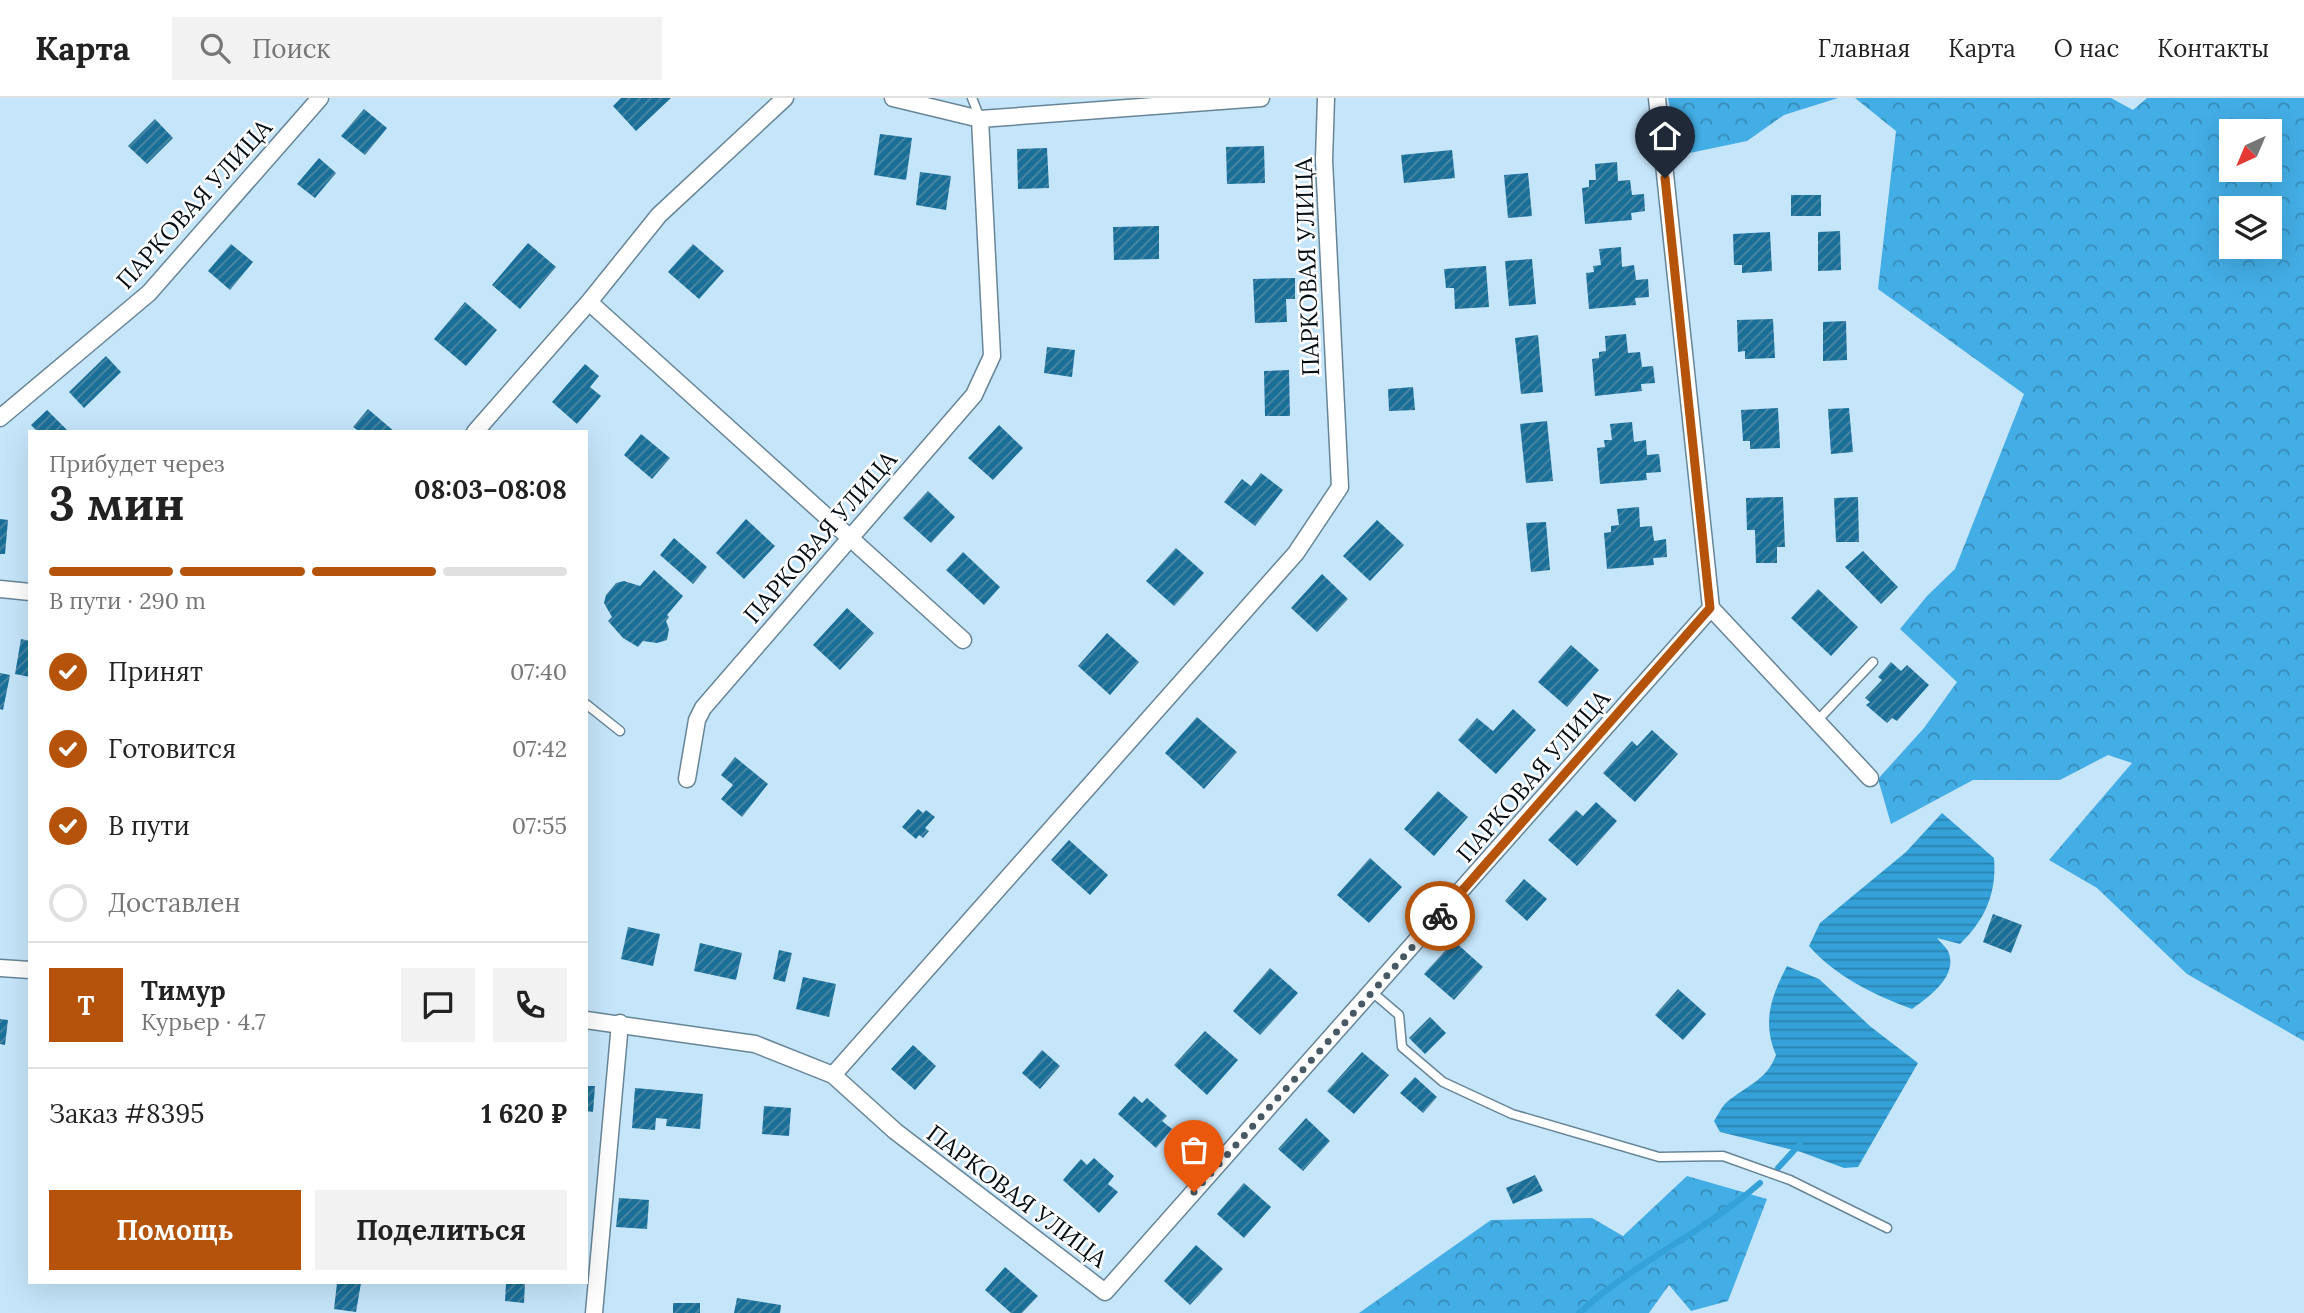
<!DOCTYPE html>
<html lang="ru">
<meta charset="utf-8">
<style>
:root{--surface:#fff;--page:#f2f2f2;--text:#222;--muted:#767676;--line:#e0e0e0;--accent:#b45309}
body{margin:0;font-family:Lora,serif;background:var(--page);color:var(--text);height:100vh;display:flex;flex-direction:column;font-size:26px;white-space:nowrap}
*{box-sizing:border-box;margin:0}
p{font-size:23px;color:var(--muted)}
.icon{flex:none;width:38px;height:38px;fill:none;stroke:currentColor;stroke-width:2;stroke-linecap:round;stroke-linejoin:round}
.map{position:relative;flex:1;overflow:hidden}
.sheet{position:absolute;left:28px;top:332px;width:560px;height:854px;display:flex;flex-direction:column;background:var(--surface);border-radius:0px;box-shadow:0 7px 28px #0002}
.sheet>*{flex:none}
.needle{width:46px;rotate:224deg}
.fabs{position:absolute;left:2219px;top:21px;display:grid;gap:14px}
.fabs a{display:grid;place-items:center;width:63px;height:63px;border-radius:0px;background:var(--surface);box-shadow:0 7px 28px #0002;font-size:35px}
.pin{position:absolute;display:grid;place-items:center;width:60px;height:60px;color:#fff;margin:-72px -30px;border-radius:50% 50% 50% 0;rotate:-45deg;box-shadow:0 0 7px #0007}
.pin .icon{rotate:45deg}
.courier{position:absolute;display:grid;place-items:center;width:70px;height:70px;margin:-35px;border:5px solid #b45309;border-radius:50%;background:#fff;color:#222;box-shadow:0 2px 9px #0007}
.head em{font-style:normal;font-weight:700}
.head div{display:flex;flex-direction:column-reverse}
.head{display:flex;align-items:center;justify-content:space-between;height:119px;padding:0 21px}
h1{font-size:46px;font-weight:700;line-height:52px}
.bar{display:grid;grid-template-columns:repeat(4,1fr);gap:10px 7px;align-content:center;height:84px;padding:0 21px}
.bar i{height:9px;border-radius:5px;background:var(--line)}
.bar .active{background:var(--accent)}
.bar p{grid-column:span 4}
.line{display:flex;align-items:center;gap:18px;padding:0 21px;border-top:2px solid var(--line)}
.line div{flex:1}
.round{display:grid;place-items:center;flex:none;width:74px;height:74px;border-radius:0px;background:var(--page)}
ol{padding:0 21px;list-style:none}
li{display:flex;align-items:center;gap:21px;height:77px}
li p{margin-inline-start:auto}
li .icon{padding:7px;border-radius:50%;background:var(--accent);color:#fff;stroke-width:4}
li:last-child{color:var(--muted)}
li i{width:38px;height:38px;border:4px solid var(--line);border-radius:50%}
.cta{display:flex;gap:14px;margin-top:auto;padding:14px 21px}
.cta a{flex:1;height:80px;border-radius:0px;background:var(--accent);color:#fff;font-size:28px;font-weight:700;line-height:80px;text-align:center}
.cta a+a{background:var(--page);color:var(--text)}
header{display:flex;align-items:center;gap:42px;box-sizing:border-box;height:98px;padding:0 35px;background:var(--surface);border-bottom:2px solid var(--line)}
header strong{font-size:33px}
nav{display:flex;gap:38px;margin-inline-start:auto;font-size:24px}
.search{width:490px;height:63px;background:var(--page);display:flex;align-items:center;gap:18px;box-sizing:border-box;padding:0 24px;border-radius:0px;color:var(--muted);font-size:26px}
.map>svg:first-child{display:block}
.forest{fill:url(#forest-crowns);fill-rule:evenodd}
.water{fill:url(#water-rules)}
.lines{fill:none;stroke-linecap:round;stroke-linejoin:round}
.stream{stroke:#34a1d8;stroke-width:6}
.building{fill:url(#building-hatch)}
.service-casing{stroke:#678597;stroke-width:11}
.minor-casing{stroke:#678597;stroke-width:19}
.service{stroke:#fff;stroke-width:8}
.minor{stroke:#fff;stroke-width:16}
.done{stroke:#475964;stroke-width:7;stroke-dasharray:0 12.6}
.route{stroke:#b45309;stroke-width:9}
.labels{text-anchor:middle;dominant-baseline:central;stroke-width:5;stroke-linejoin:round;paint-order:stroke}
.street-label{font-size:24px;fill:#030d13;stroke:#fff}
</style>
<header>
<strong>Карта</strong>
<div class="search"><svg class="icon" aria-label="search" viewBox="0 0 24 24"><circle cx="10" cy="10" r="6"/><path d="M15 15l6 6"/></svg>Поиск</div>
<nav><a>Главная</a><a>Карта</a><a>О нас</a><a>Контакты</a></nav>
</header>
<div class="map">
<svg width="2304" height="1215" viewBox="0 0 2304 1215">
<defs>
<pattern id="forest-crowns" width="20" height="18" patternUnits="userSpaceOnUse" patternTransform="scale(1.75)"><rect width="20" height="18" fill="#43ade5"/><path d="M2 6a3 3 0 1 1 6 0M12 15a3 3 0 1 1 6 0" fill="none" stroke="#368bb8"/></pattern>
<pattern id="water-rules" width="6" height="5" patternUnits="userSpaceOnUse" patternTransform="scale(1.75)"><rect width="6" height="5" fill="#34a1d8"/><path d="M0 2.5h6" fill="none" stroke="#2a82ae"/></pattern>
<pattern id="building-hatch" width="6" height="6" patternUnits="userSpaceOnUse" patternTransform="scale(1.75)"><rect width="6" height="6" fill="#1a6f99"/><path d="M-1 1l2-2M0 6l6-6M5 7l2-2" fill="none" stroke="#5088a4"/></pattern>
</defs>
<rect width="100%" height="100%" fill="#c5e5fa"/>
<!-- forest -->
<path class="forest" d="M1668,0H1838L1784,17L1747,43L1680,57Z
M1855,0H2111L2133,12L2147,0H2304V943L2187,876L2097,790L2049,762L2132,665L2108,657L2060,682H1973L1891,726L1878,681L1924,630L1957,584L1900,531L1927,498L1955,471L2024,296L1878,191L1896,33ZM2270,33V72H2231V33ZM2270,110V149H2231V110Z
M1687,1078L1767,1101L1728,1203L1691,1213L1669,1187L1649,1215H1359L1491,1122L1592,1120L1623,1138Z"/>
<!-- water -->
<path class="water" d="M1942,715L1994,760C1997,795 1985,822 1960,846L1937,840C1940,844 1946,849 1948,853C1959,878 1929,899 1912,911C1874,897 1835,878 1809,848L1820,825L1906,754Z
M1787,868L1819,881L1871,929L1918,965L1858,1069L1844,1070L1801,1054L1720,1034L1714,1023C1718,1017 1722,1008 1727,1004C1746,988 1767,982 1776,957C1762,924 1771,899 1787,868Z"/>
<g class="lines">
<!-- stream -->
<path class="stream" d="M1778,1070L1800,1046
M1579,1215C1634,1165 1704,1134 1760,1085"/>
</g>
<!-- building -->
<path class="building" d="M621,0H671L636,33L613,8Z
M364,11L387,30L365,57L341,38Z
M155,21L173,40L147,66L128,48Z
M880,36L912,40L906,82L874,77Z
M1264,48L1265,85L1227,86L1226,49Z
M1047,50L1049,90L1018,91L1017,51Z
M1452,52L1455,80L1404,85L1401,57Z
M319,60L336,75L315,100L297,86Z
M1617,64L1618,83L1630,82L1632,97L1644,96L1645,113L1631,115L1632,122L1585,126L1582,90L1589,89V82H1596L1595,66Z
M920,74L951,78L946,112L916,107Z
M1528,75L1532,118L1508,120L1504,77Z
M1791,97H1821V118H1791Z
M1159,128V161L1114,162L1113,129Z
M1840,133L1841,172L1818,173V134Z
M1770,134L1772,173L1742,175V167H1734L1733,136Z
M528,145L556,169L520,211L492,187Z
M231,146L253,164L230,192L208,173Z
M693,146L724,173L699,201L668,174Z
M1621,149L1622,169L1634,167L1636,182L1648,181L1649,199L1635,200L1636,207L1589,211L1586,175L1594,174L1593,168L1601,167L1599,151Z
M1532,161L1536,206L1509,208L1505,163Z
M1486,168L1489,209L1455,211L1454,190H1446L1444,171Z
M1295,180V201H1286L1287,224L1255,225L1253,181Z
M465,204L497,232L466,268L434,241Z
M1773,221L1775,260L1745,261V253L1738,254L1737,222Z
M1846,223L1847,262L1823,263V224Z
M1626,236L1628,255L1640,254L1642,269L1653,268L1655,285L1641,286L1642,293L1595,298L1592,261L1599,260V254L1606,253L1605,238Z
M1538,237L1543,294L1521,296L1515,240Z
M1047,249L1075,252L1072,279L1044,275Z
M106,258L121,274L84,310L69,294Z
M585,266L599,278L590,289L601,298L577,326L552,304Z
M1289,272L1290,318H1265L1264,273Z
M1413,289L1415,312L1389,313L1388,291Z
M1778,310L1780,350L1750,351V343H1743L1741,312Z
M1849,310L1853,354L1831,356L1828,311Z
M368,311L395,334H360L353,329Z
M47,312L69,334H38L31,327Z
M1547,323L1553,383L1526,385L1520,326Z
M1632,324L1634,344L1646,342L1647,357L1659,356L1661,374L1646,375L1647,382L1600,386L1597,350L1605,349L1604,342H1612L1610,326Z
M999,327L1023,350L993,382L968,360Z
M641,336L670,360L652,381L624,357Z
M1261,375L1283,392L1255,428L1224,404L1242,381L1251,388Z
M928,393L955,419L931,445L903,420Z
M1783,399L1785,449H1777V465H1756L1755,432H1747L1746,400Z
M1858,399L1859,444H1836L1834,400Z
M1639,409L1640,429L1652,428L1654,443L1666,441L1667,459L1653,460L1654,467L1607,471L1604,435L1611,434V428L1619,427L1617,411Z
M0,421L8,422L5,456H0Z
M746,421L775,448L744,481L716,455Z
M1377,422L1404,447L1370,483L1343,458Z
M1546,424L1550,472L1531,474L1526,425Z
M674,440L707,469L693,486L660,457Z
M1176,450L1204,475L1174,508L1146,483Z
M1863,453L1898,489L1881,506L1845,469Z
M963,454L1000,489L984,507L946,472Z
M654,472L683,498L667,517L669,519L666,523L669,531L667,542L657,545L643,543L638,549L623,540L608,523L612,519L604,505L606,497L616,485L624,483L640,488Z
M1322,476L1348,501L1317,534L1291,510Z
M1818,491L1858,529L1831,558L1791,520Z
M847,510L874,535L840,572L813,547Z
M1107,535L1139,564L1110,597L1078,568Z
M21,541L30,543V579L15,576Z
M1571,547L1599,572L1567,609L1538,584Z
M1891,564L1901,573L1907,567L1929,587L1897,623L1892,620L1887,625L1866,607L1870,604L1865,600L1882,582L1878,579Z
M0,575L10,577L3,612L0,611Z
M1513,611L1536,632L1496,676L1458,642L1477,620L1493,633Z
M1197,619L1237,654L1204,691L1165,655Z
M1652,632L1678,656L1635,704L1603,675L1632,643L1637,648Z
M735,659L768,686L742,719L721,701L733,687L721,677Z
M1438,693L1468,719L1434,758L1404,731Z
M1596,704L1617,723L1577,768L1548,742L1576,712L1583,718Z
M918,711L923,715L926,712L935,719L925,730L929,733L923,740L919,737L916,741L902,729Z
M1069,742L1108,777L1090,797L1051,762Z
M1370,760L1402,789L1369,825L1337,797Z
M1524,781L1547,801L1527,823L1505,803Z
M1993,816L2022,827L2011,855L1983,844Z
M628,829L660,836L653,868L621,861Z
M1454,843L1483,869L1454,902L1424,876Z
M700,845L742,855L736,882L694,873Z
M779,852L792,855L785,884L773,881Z
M1270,870L1298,895L1260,937L1233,913Z
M803,879L836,886L829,919L796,911Z
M1678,891L1706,916L1683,942L1655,917Z
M1430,919L1446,935L1425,956L1409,940Z
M0,921L8,922L5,947L0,946Z
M1205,933L1238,962L1207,997L1174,967Z
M913,947L936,968L915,992L891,971Z
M1042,952L1060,968L1040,991L1022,975Z
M1362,954L1389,977L1354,1016L1327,993Z
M1415,979L1437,999L1423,1015L1400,995Z
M586,988H595L593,1014L586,1013Z
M635,990L703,996L700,1031L666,1028L667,1021L656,1020L655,1032L632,1030Z
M1134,998L1142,1005L1147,1000L1167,1018L1162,1023L1172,1031L1156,1050L1118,1016Z
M764,1008L791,1010L789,1038L762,1036Z
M1306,1020L1330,1043L1303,1073L1278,1051Z
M1094,1060L1114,1078L1108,1086L1118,1094L1099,1115L1063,1082L1081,1061L1087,1067Z
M1535,1077L1543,1093L1513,1106L1506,1090Z
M1244,1085L1271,1109L1244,1140L1217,1116Z
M619,1100L649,1102L647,1131L616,1129Z
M1196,1147L1223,1171L1190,1207L1164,1183Z
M1005,1169L1038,1198L1022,1215H1011L985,1192Z
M337,1185H361L356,1214L334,1211Z
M506,1185H525L524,1205L505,1203Z
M737,1200L781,1207L780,1215H734Z
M673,1205H700V1215H673Z"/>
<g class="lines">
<!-- service casing -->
<g class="service-casing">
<path id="service" d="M972,0L980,20
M586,606L620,633
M1817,623L1873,564
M1372,894L1399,917L1402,949L1443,984L1512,1016L1659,1059L1723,1058L1790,1082L1887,1130"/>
</g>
<!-- minor casing -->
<g class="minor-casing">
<path id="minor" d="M893,0L980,21L1261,0
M589,204L963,542
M0,320L149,195L320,0
M475,334L589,204L659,117L785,0
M0,491L30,494
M1711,510L1870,680
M687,681L697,622L703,610L974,297L992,258L980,21
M0,870L30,872
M586,922L755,946L833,977L895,1033L1105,1194L1711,510L1657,0
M833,977L1296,455L1340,389L1324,62L1326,0
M594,1215L620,925"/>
</g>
<!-- service -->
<use href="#service" class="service"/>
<!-- minor -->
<use href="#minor" class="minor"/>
</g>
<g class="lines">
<!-- done -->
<path class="done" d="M1194,1094L1440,818"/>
<!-- route -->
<path class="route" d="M1440,818L1710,510L1665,80"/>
</g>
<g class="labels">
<!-- street labels -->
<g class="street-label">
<text transform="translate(194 106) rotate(-48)">ПАРКОВАЯ УЛИЦА</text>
<text transform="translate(1307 169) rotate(-92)">ПАРКОВАЯ УЛИЦА</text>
<text transform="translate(820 439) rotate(-49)">ПАРКОВАЯ УЛИЦА</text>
<text transform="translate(1533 678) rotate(-49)">ПАРКОВАЯ УЛИЦА</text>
<text transform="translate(1017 1098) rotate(37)">ПАРКОВАЯ УЛИЦА</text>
</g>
</g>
</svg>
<div class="fabs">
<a><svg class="needle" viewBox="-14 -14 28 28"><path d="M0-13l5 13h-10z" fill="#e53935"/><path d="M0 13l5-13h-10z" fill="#767676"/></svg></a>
<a><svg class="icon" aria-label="layers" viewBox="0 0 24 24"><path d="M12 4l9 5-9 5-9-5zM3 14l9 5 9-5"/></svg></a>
</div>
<div class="pin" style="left:1194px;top:1094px;background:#ea580c"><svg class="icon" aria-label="bag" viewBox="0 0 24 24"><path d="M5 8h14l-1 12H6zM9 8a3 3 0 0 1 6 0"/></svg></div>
<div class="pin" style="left:1665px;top:80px;background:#1f2937"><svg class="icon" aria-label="home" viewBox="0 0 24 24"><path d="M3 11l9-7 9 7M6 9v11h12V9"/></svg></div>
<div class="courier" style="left:1440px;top:818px"><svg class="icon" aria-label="bike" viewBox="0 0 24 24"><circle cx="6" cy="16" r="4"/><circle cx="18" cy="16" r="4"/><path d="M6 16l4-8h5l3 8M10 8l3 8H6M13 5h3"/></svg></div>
<section class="sheet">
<div class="head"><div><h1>3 мин</h1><p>Прибудет через</p></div><em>08:03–08:08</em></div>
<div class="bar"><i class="active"></i><i class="active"></i><i class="active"></i><i></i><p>В пути · 290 m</p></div>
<ol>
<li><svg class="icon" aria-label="check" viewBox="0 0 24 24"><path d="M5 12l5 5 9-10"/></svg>Принят<p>07:40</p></li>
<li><svg class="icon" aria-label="check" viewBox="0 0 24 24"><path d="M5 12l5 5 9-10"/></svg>Готовится<p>07:42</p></li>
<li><svg class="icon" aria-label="check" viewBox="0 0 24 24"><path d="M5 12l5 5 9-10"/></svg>В пути<p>07:55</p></li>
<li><i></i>Доставлен</li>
</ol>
<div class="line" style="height:126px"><b class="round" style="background:var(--accent);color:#fff">Т</b><div><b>Тимур</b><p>Курьер · 4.7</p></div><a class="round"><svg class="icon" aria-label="chat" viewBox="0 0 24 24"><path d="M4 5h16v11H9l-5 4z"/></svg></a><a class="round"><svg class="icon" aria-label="phone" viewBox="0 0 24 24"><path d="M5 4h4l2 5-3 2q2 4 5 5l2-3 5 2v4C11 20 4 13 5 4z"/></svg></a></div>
<div class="line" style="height:91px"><div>Заказ #8395</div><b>1 620 ₽</b></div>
<div class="cta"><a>Помощь</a><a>Поделиться</a></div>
</section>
</div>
